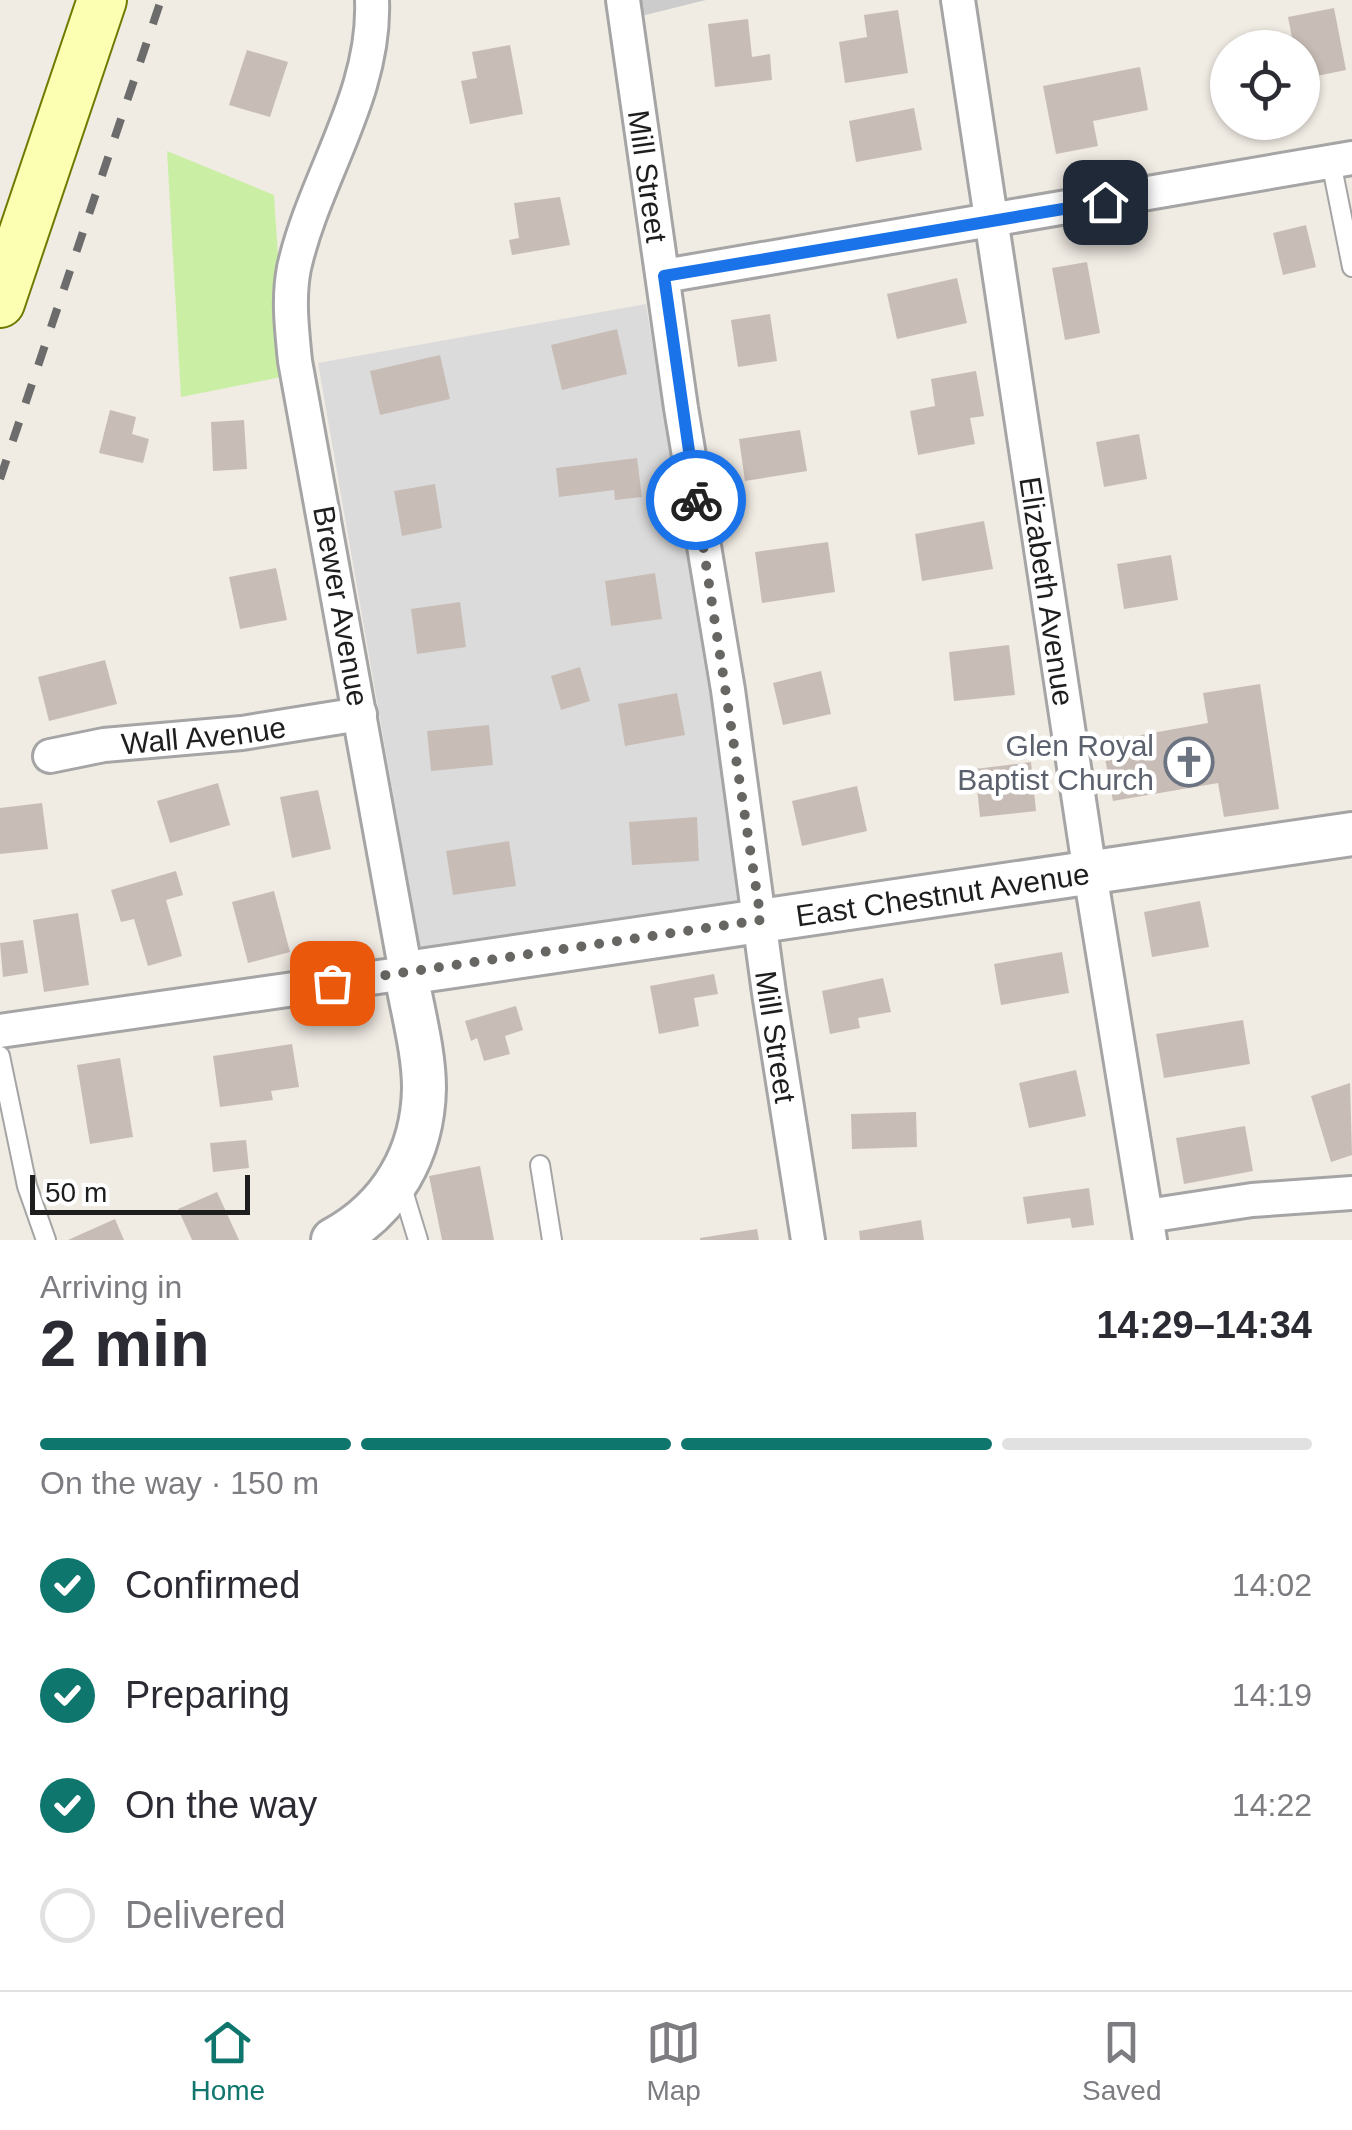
<!DOCTYPE html>
<meta charset="utf-8">
<style>
:root{--surface:#fff;--page:#f2f2f3;--text:#2b2b33;--muted:#7c7c81;--line:#e1e1e2;--accent:#0f766e}
body{margin:0;font-family:Arial,sans-serif;background:var(--page);color:var(--text);height:100vh;display:flex;flex-direction:column;font-size:38px;white-space:nowrap}
*{box-sizing:border-box;margin:0}
p{font-size:32px;color:var(--muted)}
.icon{flex:none;width:55px;height:55px;fill:none;stroke:currentColor;stroke-width:2;stroke-linecap:round;stroke-linejoin:round}
.map{position:relative;height:1240px;overflow:hidden}
.panel{display:flex;flex-direction:column;background:var(--surface);flex:1}
.panel>*{flex:none}
.controls{position:absolute;left:1210px;top:30px;display:grid;gap:20px}
.controls a{display:grid;place-items:center;width:110px;height:110px;border-radius:50%;background:var(--surface);box-shadow:0 2px 8px #0004;font-size:50px}
.scale{position:absolute;left:30px;bottom:25px;width:220px;box-sizing:border-box;padding-left:10px;border:5px solid #1e1e1e;border-top:0;font-size:28px;line-height:35px;white-space:nowrap;color:#1e1e1e;-webkit-text-stroke:8px #fff;paint-order:stroke}
.pin{position:absolute;display:grid;place-items:center;width:85px;height:85px;color:#fff;margin:-42px;border-radius:20px;box-shadow:0 5px 15px #0006}
.courier{position:absolute;display:grid;place-items:center;width:100px;height:100px;margin:-50px;border:8px solid #1a73e8;border-radius:50%;background:#fff;color:#222;box-shadow:0 2px 12px #0007}
.overview em{font-style:normal;font-weight:800}
.overview div{display:flex;flex-direction:column-reverse}
.overview{display:flex;align-items:center;justify-content:space-between;height:170px;padding:0 40px}
h1{font-size:65px;font-weight:800;line-height:75px}
.bar{display:grid;grid-template-columns:repeat(4,1fr);gap:15px 10px;align-content:center;height:120px;padding:0 40px}
.bar i{height:12px;border-radius:8px;background:var(--line)}
.bar .selected{background:var(--accent)}
.bar p{grid-column:span 4}
ol{padding:0 40px;list-style:none}
li{display:flex;align-items:center;gap:30px;height:110px}
li p{margin-inline-start:auto}
li .icon{padding:10px;border-radius:50%;background:var(--accent);color:#fff;stroke-width:4}
li:last-child{color:var(--muted)}
li i{width:55px;height:55px;border:5px solid var(--line);border-radius:50%}
.dock{display:flex;justify-content:space-around;align-items:center;height:140px;border-top:2px solid var(--line);background:var(--surface);font-size:28px;color:var(--muted)}
.dock a{display:grid;justify-items:center;gap:5px}
.dock .selected{color:var(--accent)}
.map>svg:first-child{display:block}
.residential{fill:#dcdbdb}
.religious{fill:#ccc}
.grass{fill:#caefa4}
.building{fill:#c8bdb6}
.lines{fill:none;stroke-linecap:round;stroke-linejoin:round}
.service-casing{stroke:#a5a5a5;stroke-width:22}
.minor-casing{stroke:#a5a5a5;stroke-width:38}
.tertiary-casing{stroke:#a5a5a5;stroke-width:48}
.secondary-casing{stroke:#6f7a00;stroke-width:52}
.service{stroke:#fff;stroke-width:18}
.minor{stroke:#fff;stroke-width:32}
.tertiary{stroke:#fff;stroke-width:42}
.secondary{stroke:#fcffb2;stroke-width:48}
.rail{stroke:#6c6c6c;stroke-width:8;stroke-dasharray:20 20;stroke-linecap:butt}
.done{stroke:#686663;stroke-width:10;stroke-dasharray:0 18}
.route{stroke:#1a73e8;stroke-width:12}
.labels{text-anchor:middle;dominant-baseline:central;stroke-width:9;stroke-linejoin:round;paint-order:stroke}
.street-label{font-size:30px;fill:#1e1e1e;stroke:#fff}
.worship-label{font-size:30px;fill:#5b616d;stroke:#fff;text-anchor:end}
</style>
<div class="map">
<svg width="1352" height="1240" viewBox="0 0 1352 1240">
<rect width="100%" height="100%" fill="#f0ebe3"/>
<!-- residential -->
<path class="residential" d="M646,304L745,914L421,954L318,363Z"/>
<!-- religious -->
<path class="religious" d="M635,0H706L637,17Z"/>
<!-- grass -->
<path class="grass" d="M167,151L274,195L286,376L181,397Z"/>
<!-- building -->
<path class="building" d="M1334,8L1346,70L1302,79V48H1294L1288,17Z
M898,10L908,73L845,83L839,42L867,37L864,15Z
M748,19L752,57L770,54L772,80L715,87L708,24Z
M510,45L523,114L470,124L461,81L477,78L472,52Z
M247,50L288,62L270,117L229,105Z
M1140,67L1148,110L1093,121L1098,146L1056,154L1043,86Z
M914,108L922,150L856,162L849,121Z
M560,197L570,245L512,255L509,240L519,238L514,203Z
M1306,225L1316,267L1283,275L1273,233Z
M1087,262L1100,333L1065,340L1052,268Z
M957,278L967,323L897,339L887,294Z
M770,314L777,361L738,367L731,320Z
M617,329L627,374L562,390L551,345Z
M440,355L450,399L380,415L370,371Z
M976,371L984,416L970,418L975,444L918,455L910,411L935,406L931,379Z
M110,410L136,417L132,434L149,439L143,463L99,453Z
M244,420L247,469L213,471L211,422Z
M800,430L807,471L745,481L739,439Z
M1139,434L1147,479L1104,487L1096,442Z
M637,458L642,497L615,500L614,490L559,497L556,468Z
M435,484L442,528L402,536L394,491Z
M984,521L993,569L922,581L915,534Z
M828,542L835,592L762,603L755,552Z
M1171,555L1178,600L1124,609L1117,564Z
M276,568L287,620L240,629L229,577Z
M655,573L662,619L611,626L605,581Z
M460,602L466,647L417,654L411,609Z
M1009,645L1015,695L954,701L949,652Z
M105,660L117,704L49,721L38,677Z
M580,667L590,701L561,710L551,676Z
M821,671L831,714L783,725L773,683Z
M1260,684L1279,809L1224,817L1218,783L1113,801L1102,742L1208,723L1203,693Z
M677,693L685,735L625,746L618,704Z
M489,725L493,765L431,771L427,731Z
M1031,762L1036,811L980,817L975,769Z
M218,783L230,825L170,843L157,801Z
M857,786L867,831L802,846L792,801Z
M318,790L331,849L292,858L280,797Z
M42,803L48,849L0,854V808Z
M697,817L699,861L632,865L629,822Z
M509,841L516,886L453,895L446,851Z
M176,871L183,895L166,900L182,956L148,966L134,919L121,922L111,890Z
M274,891L290,952L248,963L232,902Z
M1200,901L1209,947L1152,957L1144,912Z
M78,913L89,985L44,992L33,920Z
M23,940L28,973L3,977L0,943Z
M1062,952L1069,993L1001,1005L994,964Z
M714,974L718,994L694,998L699,1026L659,1034L650,986Z
M883,978L891,1012L858,1018L860,1028L830,1034L822,991Z
M516,1006L523,1030L505,1036L510,1054L484,1061L477,1038L471,1041L465,1021Z
M1243,1020L1250,1064L1164,1078L1156,1034Z
M292,1044L299,1087L271,1091L273,1100L220,1107L213,1056Z
M120,1058L133,1137L90,1144L77,1065Z
M1076,1070L1086,1116L1029,1128L1019,1083Z
M1350,1083L1352,1155L1331,1162L1311,1096Z
M916,1112L917,1147L852,1149L851,1114Z
M1245,1126L1253,1171L1184,1184L1176,1138Z
M246,1140L249,1168L213,1172L210,1143Z
M480,1166L494,1240H442L429,1176Z
M1089,1188L1094,1225L1072,1228L1070,1218L1027,1224L1023,1197Z
M217,1192L239,1240H192L178,1209Z
M115,1219L124,1240H68Z
M921,1220L924,1240H860L859,1231Z
M757,1229L759,1240H700V1238Z"/>
<g class="lines">
<!-- service casing -->
<g class="service-casing">
<path id="service" d="M1331,162L1352,267
M0,1056L27,1186L46,1240
M540,1165L552,1240
M400,1181L418,1240"/>
</g>
<!-- minor casing -->
<g class="minor-casing">
<g id="minor">
<path id="s1" d="M623,0L681,408L728,690L769,993L808,1240"/>
<path id="s2" d="M958,0L1090,873L1150,1240"/>
<path d="M664,276L1352,158"/>
<path id="s3" d="M50,756L104,745L242,733L360,714"/>
<path d="M0,1031L406,973L295,361C292,330 288,299 294,268C314,178 376,95 372,0"/>
<path d="M1147,1216L1252,1200L1352,1193"/>
</g>
</g>
<!-- tertiary casing -->
<g class="tertiary-casing">
<g id="tertiary">
<path id="s4" d="M333,1240C391,1209 423,1153 424,1088C424,1051 412,1009 406,973L1352,834"/>
</g>
</g>
<!-- secondary casing -->
<g class="secondary-casing">
<path id="secondary" d="M0,303L102,0"/>
</g>
<!-- service -->
<use href="#service" class="service"/>
<!-- minor -->
<use href="#minor" class="minor"/>
<!-- tertiary -->
<use href="#tertiary" class="tertiary"/>
<!-- secondary -->
<use href="#secondary" class="secondary"/>
<!-- rail -->
<path class="rail" d="M0,479L161,0"/>
</g>
<g class="lines">
<!-- done -->
<path class="done" d="M332,983L761,920L696,500"/>
<!-- route -->
<path class="route" d="M696,500L664,276L1105,202"/>
</g>
<!-- icons -->
<defs>
<g id="church-ring" transform="scale(2.5)"><circle r="9.5" fill="#fff" stroke="#6b7280" stroke-width="1.5"/><path d="M-1.2-6h2.4v3.5h3.3v2.4h-3.3V6h-2.4V-.1h-3.3v-2.4h3.3Z" fill="#6b7280"/></g>
</defs>
<g fill-rule="evenodd">
<use href="#church-ring" x="1189" y="762"/>
</g>
<g class="labels">
<!-- street labels -->
<g class="street-label">
<text stroke="none"><textPath href="#s1" startOffset="178">Mill Street</textPath></text>
<text stroke="none"><textPath href="#s2" startOffset="598">Elizabeth Avenue</textPath></text>
<text transform="translate(341 606) rotate(80)">Brewer Avenue</text>
<text stroke="none"><textPath href="#s3" startOffset="155">Wall Avenue</textPath></text>
<text stroke="none"><textPath href="#s4" startOffset="845">East Chestnut Avenue</textPath></text>
<text stroke="none"><textPath href="#s1" startOffset="1048">Mill Street</textPath></text>
</g>
<!-- worship labels -->
<g class="worship-label">
<text x="1154" y="745">Glen Royal<tspan x="1154" dy="34">Baptist Church</tspan></text>
</g>
</g>
</svg>
<div class="controls">
<a><svg class="icon" aria-label="locate" viewBox="0 0 24 24"><circle cx="12" cy="12" r="6"/><path d="M12 2v4M12 18v4M2 12h4M18 12h4"/></svg></a>
</div>
<div class="scale">50 m</div>
<div class="pin" style="left:332px;top:983px;background:#ea580c"><svg class="icon" aria-label="bag" viewBox="0 0 24 24"><path d="M5 8h14l-1 12H6zM9 8a3 3 0 0 1 6 0"/></svg></div>
<div class="pin" style="left:1105px;top:202px;background:#1f2937"><svg class="icon" aria-label="home" viewBox="0 0 24 24"><path d="M3 11l9-7 9 7M6 9v11h12V9"/></svg></div>
<div class="courier" style="left:696px;top:500px"><svg class="icon" aria-label="bike" viewBox="0 0 24 24"><circle cx="6" cy="16" r="4"/><circle cx="18" cy="16" r="4"/><path d="M6 16l4-8h5l3 8M10 8l3 8H6M13 5h3"/></svg></div>
</div>
<section class="panel">
<div class="overview"><div><h1>2 min</h1><p>Arriving in</p></div><em>14:29–14:34</em></div>
<div class="bar"><i class="selected"></i><i class="selected"></i><i class="selected"></i><i></i><p>On the way · 150 m</p></div>
<ol>
<li><svg class="icon" aria-label="check" viewBox="0 0 24 24"><path d="M5 12l5 5 9-10"/></svg>Confirmed<p>14:02</p></li>
<li><svg class="icon" aria-label="check" viewBox="0 0 24 24"><path d="M5 12l5 5 9-10"/></svg>Preparing<p>14:19</p></li>
<li><svg class="icon" aria-label="check" viewBox="0 0 24 24"><path d="M5 12l5 5 9-10"/></svg>On the way<p>14:22</p></li>
<li><i></i>Delivered</li>
</ol>
</section>
<nav class="dock">
<a class="selected"><svg class="icon" aria-label="home" viewBox="0 0 24 24"><path d="M3 11l9-7 9 7M6 9v11h12V9"/></svg>Home</a>
<a><svg class="icon" aria-label="map" viewBox="0 0 24 24"><path d="M3 6l6-2 6 2 6-2v14l-6 2-6-2-6 2zM9 4v14M15 6v14"/></svg>Map</a>
<a><svg class="icon" aria-label="saved" viewBox="0 0 24 24"><path d="M7 4h10v16l-5-4-5 4z"/></svg>Saved</a>
</nav>
